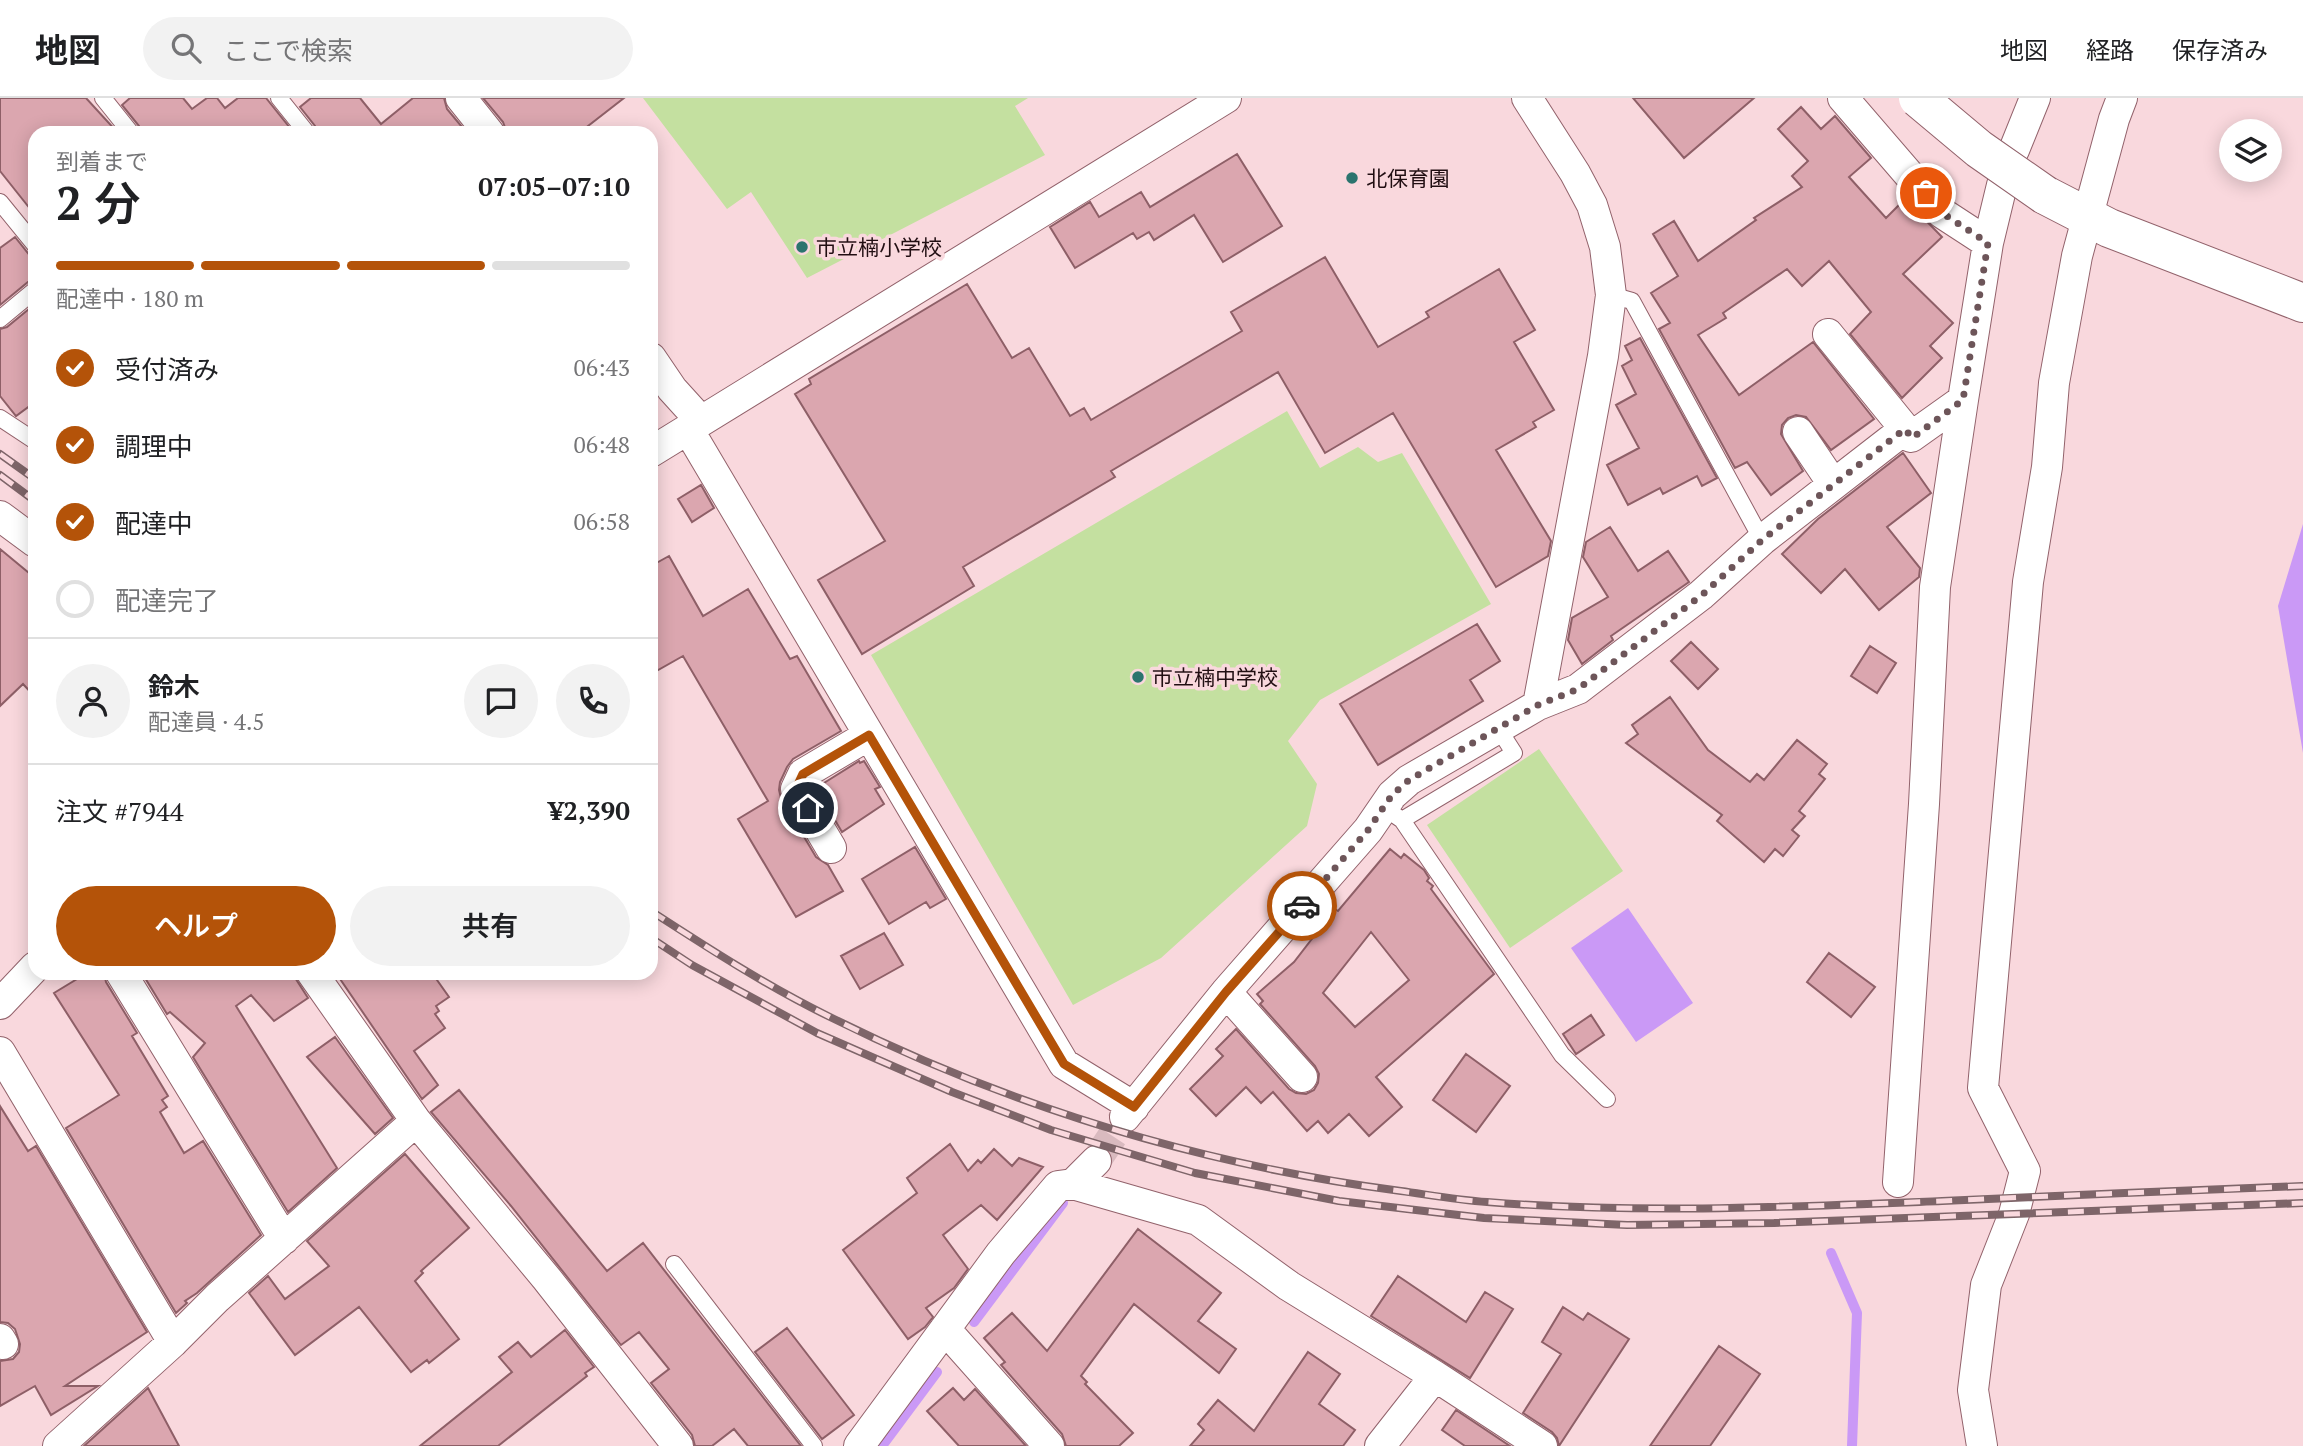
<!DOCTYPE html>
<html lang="ja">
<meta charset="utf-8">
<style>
:root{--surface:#fff;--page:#f2f2f2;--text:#202124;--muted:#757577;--line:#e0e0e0;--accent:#b45309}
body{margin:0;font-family:"PT Serif","Noto Sans JP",serif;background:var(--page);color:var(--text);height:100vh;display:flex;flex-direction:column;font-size:26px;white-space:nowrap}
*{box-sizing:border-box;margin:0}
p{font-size:23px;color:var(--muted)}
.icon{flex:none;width:38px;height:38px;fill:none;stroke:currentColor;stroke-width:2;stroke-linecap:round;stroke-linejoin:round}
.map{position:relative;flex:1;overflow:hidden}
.panel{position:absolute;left:28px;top:28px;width:630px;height:854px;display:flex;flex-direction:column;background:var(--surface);border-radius:21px;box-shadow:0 4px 18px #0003}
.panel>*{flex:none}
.buttons{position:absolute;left:2219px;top:21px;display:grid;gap:14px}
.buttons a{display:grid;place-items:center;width:63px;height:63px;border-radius:50%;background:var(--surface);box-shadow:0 4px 18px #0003;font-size:35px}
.pin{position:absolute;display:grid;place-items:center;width:60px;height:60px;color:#fff;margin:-30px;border:4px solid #fff;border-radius:50%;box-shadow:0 2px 7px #0007}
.courier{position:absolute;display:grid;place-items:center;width:70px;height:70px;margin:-35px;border:5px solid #b45309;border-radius:50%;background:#fff;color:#222;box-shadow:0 2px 9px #0007}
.overview em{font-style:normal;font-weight:600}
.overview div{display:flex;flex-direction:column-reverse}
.overview{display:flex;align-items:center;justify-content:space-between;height:119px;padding:0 28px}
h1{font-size:46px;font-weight:600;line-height:52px}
.bar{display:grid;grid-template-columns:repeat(4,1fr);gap:10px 7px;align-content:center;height:84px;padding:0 28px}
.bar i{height:9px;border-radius:5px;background:var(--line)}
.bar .current{background:var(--accent)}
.bar p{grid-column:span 4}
.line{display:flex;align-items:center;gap:18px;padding:0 28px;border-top:2px solid var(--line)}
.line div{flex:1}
.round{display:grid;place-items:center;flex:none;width:74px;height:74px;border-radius:37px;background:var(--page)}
ol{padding:0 28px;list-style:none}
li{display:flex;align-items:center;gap:21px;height:77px}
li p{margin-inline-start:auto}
li .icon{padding:7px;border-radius:50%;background:var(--accent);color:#fff;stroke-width:4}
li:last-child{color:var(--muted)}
li i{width:38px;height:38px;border:4px solid var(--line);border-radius:50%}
.button{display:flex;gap:14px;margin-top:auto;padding:14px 28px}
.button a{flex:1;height:80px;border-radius:42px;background:var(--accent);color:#fff;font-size:28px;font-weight:600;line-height:80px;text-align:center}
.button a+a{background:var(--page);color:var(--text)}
header{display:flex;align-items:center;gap:42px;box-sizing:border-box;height:98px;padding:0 35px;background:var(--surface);border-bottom:2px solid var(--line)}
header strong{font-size:33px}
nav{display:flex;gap:38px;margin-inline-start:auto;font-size:24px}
.search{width:490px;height:63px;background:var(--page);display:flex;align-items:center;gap:18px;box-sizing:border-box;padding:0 24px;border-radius:38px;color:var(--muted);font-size:26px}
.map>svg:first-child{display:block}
.green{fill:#c4e0a0}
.water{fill:#ca99f6}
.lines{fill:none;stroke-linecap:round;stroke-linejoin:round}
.stream{stroke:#ca99f6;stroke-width:10}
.building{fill:#dba6af;stroke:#8e5f67;stroke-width:2;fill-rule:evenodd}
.street-tunnel{stroke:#d9babf;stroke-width:30;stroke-dasharray:30 15;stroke-linecap:butt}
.lane-casing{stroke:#92626b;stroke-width:18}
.street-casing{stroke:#92626b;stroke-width:32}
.secondary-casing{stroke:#92626b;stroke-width:40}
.lane{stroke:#fff;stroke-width:16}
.street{stroke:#fff;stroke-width:30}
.secondary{stroke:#fff;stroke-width:38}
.rail-casing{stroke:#7e6569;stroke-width:8}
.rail{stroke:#f9d8dd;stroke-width:5;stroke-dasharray:16;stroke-linecap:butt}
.secondary-bridge-casing{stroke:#92626b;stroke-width:40;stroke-linecap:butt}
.secondary-bridge{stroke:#fff;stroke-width:38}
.done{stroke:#6d5559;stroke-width:7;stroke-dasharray:0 12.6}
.route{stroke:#b45309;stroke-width:9}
.poi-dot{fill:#2b746e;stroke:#f9d8dd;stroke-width:2.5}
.labels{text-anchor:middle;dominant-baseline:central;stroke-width:7;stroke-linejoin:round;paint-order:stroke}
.poi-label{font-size:21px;fill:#210e12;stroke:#f9d8dd;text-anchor:start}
</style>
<header>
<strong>地図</strong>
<div class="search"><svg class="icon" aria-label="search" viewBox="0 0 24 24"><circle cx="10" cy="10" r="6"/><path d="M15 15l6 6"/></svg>ここで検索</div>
<nav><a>地図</a><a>経路</a><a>保存済み</a></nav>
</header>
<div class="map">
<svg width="2303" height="1348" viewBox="0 0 2303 1348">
<rect width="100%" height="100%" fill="#f9d8dd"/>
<!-- green -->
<path class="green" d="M643,0H1028L1015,8L1045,57L807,180L751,94L727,111Z
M1287,313L1320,370L1358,349L1378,364L1402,355L1491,506L1320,602L1288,643L1317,686L1307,728L1161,860L1073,907L871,557Z
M1539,651L1623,773L1510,850L1427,727Z"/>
<!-- water -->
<path class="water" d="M2303,426V655L2278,508Z
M1628,810L1693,905L1636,944L1571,850Z"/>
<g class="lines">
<!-- stream -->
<path class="stream" d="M1831,1155L1857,1215L1852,1348
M974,1224L1063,1105
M882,1348L937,1274"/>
</g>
<!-- building -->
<path class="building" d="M0,0H86L118,35H35V117L0,73Z
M130,0H183L192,11L207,0H217L225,10L238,0H266L294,35H141L139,28L122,7Z
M311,0H360L381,26L413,0H444L447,11L467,35H317L315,28L300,9Z
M483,0H624L579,35H507L503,24Z
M1633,0H1754L1684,60Z
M1801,9L1821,31L1835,18L1871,60L1849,79L1886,120L1905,101L1942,139L1903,176L1953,225L1930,248L1942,260L1902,300L1850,236L1871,214L1829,163L1802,188L1787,171L1723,215L1726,220L1698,237L1739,297L1813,244L1874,321L1831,352L1806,319L1796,317L1788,320L1782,327L1781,336L1803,373L1771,397L1747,364L1735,370L1659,231L1670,225L1651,195L1678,178L1653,136L1674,123L1698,163L1756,122L1754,120L1802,89L1792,78L1808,63L1778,31Z
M1237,56L1282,128L1223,164L1194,117L1154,142L1149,134L1137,141L1133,135L1075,170L1050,129L1090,104L1099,119L1141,94L1150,109Z
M15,139L35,164V182L28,184L0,207V150Z
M1325,159L1378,249L1429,219L1426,214L1499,171L1535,232L1514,244L1554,312L1533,324L1536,329L1496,352L1551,443L1548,458L1496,489L1393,315L1325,355L1278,274L1111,373L1115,379L963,469L974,488L862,556L818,482L885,443L795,296L811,286L809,281L967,186L1012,260L1029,250L1070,318L1084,310L1091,322L1242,233L1231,214Z
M35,206V243L31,246L35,251V304L16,318L0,298V231L7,229Z
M1640,240L1717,380L1702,388L1697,378L1663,396L1660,390L1628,407L1607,367L1639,350L1616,307L1636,296L1622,268L1632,262L1625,248Z
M1903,355L1931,395L1887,429L1920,470L1919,479L1879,512L1845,471L1821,495L1782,456L1818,421Z
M701,387L714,410L692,424L678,401Z
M1610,429L1638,473L1668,453L1689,484L1611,538L1613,542L1582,566L1568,542L1572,520L1608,499L1583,459L1586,444Z
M0,451L35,480V599L23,586L0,608Z
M669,458L703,518L748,491L790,561L797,558L841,633L793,661L787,669L780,684L779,692L781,700L816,759L828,767L843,793L796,819L738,721L768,703L683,558L651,576V468Z
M1477,526L1500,563L1470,582L1483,603L1378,667L1340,606Z
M1691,544L1718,571L1698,591L1671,563Z
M1870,548L1896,565L1877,595L1851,578Z
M1670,599L1708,652L1750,684L1757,676L1764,682L1797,642L1827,666L1819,676L1825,681L1799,713L1805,718L1792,732L1799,738L1783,758L1775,751L1764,764L1717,723L1722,717L1626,645L1638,636L1632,627Z
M859,663L860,665L864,663L880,689L875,691L884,706L842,734L816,690Z
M915,749L946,801L930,810L926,804L889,826L862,781Z
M1390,751L1401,760L1404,756L1424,772L1429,780L1427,783L1433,788L1431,791L1494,876L1376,979L1402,1009L1369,1038L1349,1016L1328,1035L1318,1023L1307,1033L1273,994L1261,1005L1246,989L1216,1018L1190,991L1223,958L1216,951L1236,931L1289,991L1296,995L1306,996L1314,992L1318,985L1319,976L1315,968L1260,906L1263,903L1257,896L1294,864L1335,811L1338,813ZM1371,834L1409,882L1355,929L1323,895Z
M884,835L903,867L860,891L841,858Z
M1829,855L1875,889L1851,919L1807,884Z
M87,875H104L106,884L137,935L132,938L168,998L162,1002L167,1009L160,1014L184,1055L203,1043L261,1137L197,1195L185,1203L187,1205L176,1215L66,1030L119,997L54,895Z
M142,875H292L308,900L274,923L251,897L236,908L337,1070L288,1114L193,959L205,945L170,914L167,916Z
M336,875H432L449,899L436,908L439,913L435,916L445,930L414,953L438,987L422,1001Z
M1591,917L1604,937L1576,956L1563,936Z
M335,939L393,1020L375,1036L307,959Z
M1466,956L1510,988L1476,1034L1433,1002Z
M459,992L607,1173L643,1145L801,1348H748L734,1331L712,1348H695L692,1337L651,1285L669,1271L639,1234L621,1247L511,1108L431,1014Z
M0,1008L28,1053L36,1048L147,1234L65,1288H98L51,1317L35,1288L0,1308V1263L13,1261L19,1254L20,1246L15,1231L8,1225L0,1224Z
M950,1046L968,1073L978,1062L981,1065L994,1051L1012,1068L1019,1060L1043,1069L997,1122L981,1107L943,1137L968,1171L954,1190L926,1210L933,1219L925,1229L908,1241L843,1152L917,1095L907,1080Z
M405,1056L469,1130L421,1173L423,1175L415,1183L459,1241L429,1265L427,1262L411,1274L359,1209L295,1257L249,1195L268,1178L285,1201L329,1168L307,1143Z
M1138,1131L1221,1195L1198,1223L1236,1251L1219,1275L1134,1206L1081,1278L1087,1284L1085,1286L1133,1335L1119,1348H1066L1062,1336L1001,1267L1005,1264L984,1240L1012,1215L1047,1253Z
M1398,1178L1466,1224L1485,1194L1513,1211L1470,1280L1371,1218Z
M1563,1209L1583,1222L1588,1215L1629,1241L1559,1348L1557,1340L1552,1334L1523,1315L1561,1256L1542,1244Z
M787,1230L854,1317L822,1341L755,1254Z
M565,1232L594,1269L585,1275L587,1278L498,1348H420L512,1274L499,1259L518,1244L531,1259Z
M1719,1248L1760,1276L1710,1348H1650Z
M1308,1254L1340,1276L1319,1306L1355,1332L1343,1348H1190L1204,1332L1198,1326L1218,1302L1254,1333Z
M148,1290L179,1348H84Z
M953,1290L964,1302L975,1291L1026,1348H959L927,1313Z
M1456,1312L1510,1348H1465L1442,1332Z"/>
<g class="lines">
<!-- street-tunnel -->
<path class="street-tunnel" d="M1096,1063L1125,1019"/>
<!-- lane casing -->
<g class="lane-casing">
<path id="lane" d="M103,0L131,35
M279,0L307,35
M0,104L35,147
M1611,197L1632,203L1762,442
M0,221L35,192
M0,320L35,343
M1383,709L1402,722L1562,957L1607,1001
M1402,722L1514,655L1498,630
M674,1166L814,1348"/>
</g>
<!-- street casing -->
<g class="street-casing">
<path id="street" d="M461,0L489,35
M1527,0L1575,75L1592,107L1605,149L1611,197L1603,258L1538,607
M1843,0L1942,115L1988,145
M2014,52L2035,0
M1828,236L1905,331
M651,260L672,291L701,323
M688,331L1064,966L1134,1009
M1798,334L1833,386
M651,354L1226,0
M0,418L35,444
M831,750L796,691L803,676L869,637
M121,875L284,1141
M312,875L416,1023L547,1181L678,1348
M1226,894L1302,979
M0,906L35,869
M0,954L173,1244
M1125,1019L1226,894L1368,732L1392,697L1409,682L1538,607L1578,591L1701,497L1762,442L1905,331L1911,339L1963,302L1988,145L2002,87
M1898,1084L1924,706L1935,489L1963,302
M1073,1086L1096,1063
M945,1231L1049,1348
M0,1241L3,1246
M58,1348L173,1244L217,1200L416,1023
M859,1348L1001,1155L1058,1088L1073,1086L1198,1122L1289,1188L1435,1278L1542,1348
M1380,1348L1435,1278
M1982,1348L1973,1292L1986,1187L2014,1116L2025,1073L1983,990L2028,484L2047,369L2054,285L2077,158L2114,21L2122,0"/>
</g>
<!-- secondary casing -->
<g class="secondary-casing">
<path id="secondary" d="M2045,97L2109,130L2303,205"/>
</g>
<!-- lane -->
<use href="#lane" class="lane"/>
<!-- street -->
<use href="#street" class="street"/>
<!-- secondary -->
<use href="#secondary" class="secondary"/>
<!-- rail casing -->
<g class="rail-casing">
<path id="rail" d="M0,356L35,381
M0,377L35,403
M651,813C708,850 767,888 828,918C1008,1008 1202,1067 1401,1093C1430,1097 1458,1102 1487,1104C1638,1116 1790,1109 1942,1103C2062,1097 2183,1093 2303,1088
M651,840L692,867L817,935L952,994L1051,1032L1195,1075L1339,1103L1484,1120L1627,1127L1774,1125L2303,1105"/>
</g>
<!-- rail -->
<use href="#rail" class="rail"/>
<!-- secondary-bridge casing -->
<g class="secondary-bridge-casing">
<path id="secondary-bridge" d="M1918,0L1979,51L2045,97"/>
</g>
<!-- secondary-bridge -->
<use href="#secondary-bridge" class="secondary-bridge"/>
</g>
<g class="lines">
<!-- done -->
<path class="done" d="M1302,808L1368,732L1392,697L1409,682L1538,607L1578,591L1702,497L1762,442L1905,331L1912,340L1963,302L1988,145L1942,115L1926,95"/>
<!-- route -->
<path class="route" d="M808,710L796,691L803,676L869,637L1064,966L1134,1009L1226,894L1302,808"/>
</g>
<!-- markers -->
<g class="poi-dot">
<circle cx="1352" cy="80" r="7"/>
<circle cx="802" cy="149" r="7"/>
<circle cx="1138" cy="579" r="7"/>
</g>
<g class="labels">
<!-- poi labels -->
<g class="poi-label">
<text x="1366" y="80">北保育園</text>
<text x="816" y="149">市立楠小学校</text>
<text x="1152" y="579">市立楠中学校</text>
</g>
</g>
</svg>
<div class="buttons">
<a><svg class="icon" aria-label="layers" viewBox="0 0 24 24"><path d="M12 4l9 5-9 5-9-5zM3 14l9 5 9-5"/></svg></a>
</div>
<div class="pin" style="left:1926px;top:95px;background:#ea580c"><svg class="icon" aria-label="bag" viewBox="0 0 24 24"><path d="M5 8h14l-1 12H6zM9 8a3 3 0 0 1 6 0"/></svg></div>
<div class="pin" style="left:808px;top:710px;background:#1f2937"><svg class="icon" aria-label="home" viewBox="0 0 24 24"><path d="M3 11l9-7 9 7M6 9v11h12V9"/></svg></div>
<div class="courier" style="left:1302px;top:808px"><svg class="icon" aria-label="car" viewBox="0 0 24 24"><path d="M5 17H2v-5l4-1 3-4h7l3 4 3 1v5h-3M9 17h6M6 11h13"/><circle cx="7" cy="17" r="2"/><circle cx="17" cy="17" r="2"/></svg></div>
<section class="panel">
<div class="overview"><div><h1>2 分</h1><p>到着まで</p></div><em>07:05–07:10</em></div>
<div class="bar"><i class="current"></i><i class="current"></i><i class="current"></i><i></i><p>配達中 · 180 m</p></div>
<ol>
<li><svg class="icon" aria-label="check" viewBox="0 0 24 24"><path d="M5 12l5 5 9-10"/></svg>受付済み<p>06:43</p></li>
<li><svg class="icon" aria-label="check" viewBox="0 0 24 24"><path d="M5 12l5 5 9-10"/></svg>調理中<p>06:48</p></li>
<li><svg class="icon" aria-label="check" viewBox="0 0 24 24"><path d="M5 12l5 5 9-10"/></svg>配達中<p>06:58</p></li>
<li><i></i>配達完了</li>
</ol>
<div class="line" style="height:126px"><a class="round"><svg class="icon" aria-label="person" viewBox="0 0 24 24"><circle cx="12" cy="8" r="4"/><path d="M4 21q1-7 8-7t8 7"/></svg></a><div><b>鈴木</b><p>配達員 · 4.5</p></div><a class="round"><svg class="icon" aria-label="chat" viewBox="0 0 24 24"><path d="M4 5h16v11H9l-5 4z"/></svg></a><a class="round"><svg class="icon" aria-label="phone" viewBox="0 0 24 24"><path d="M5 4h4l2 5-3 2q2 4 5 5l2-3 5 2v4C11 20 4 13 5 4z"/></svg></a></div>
<div class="line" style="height:91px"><div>注文 #7944</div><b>¥2,390</b></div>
<div class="button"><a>ヘルプ</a><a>共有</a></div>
</section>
</div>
